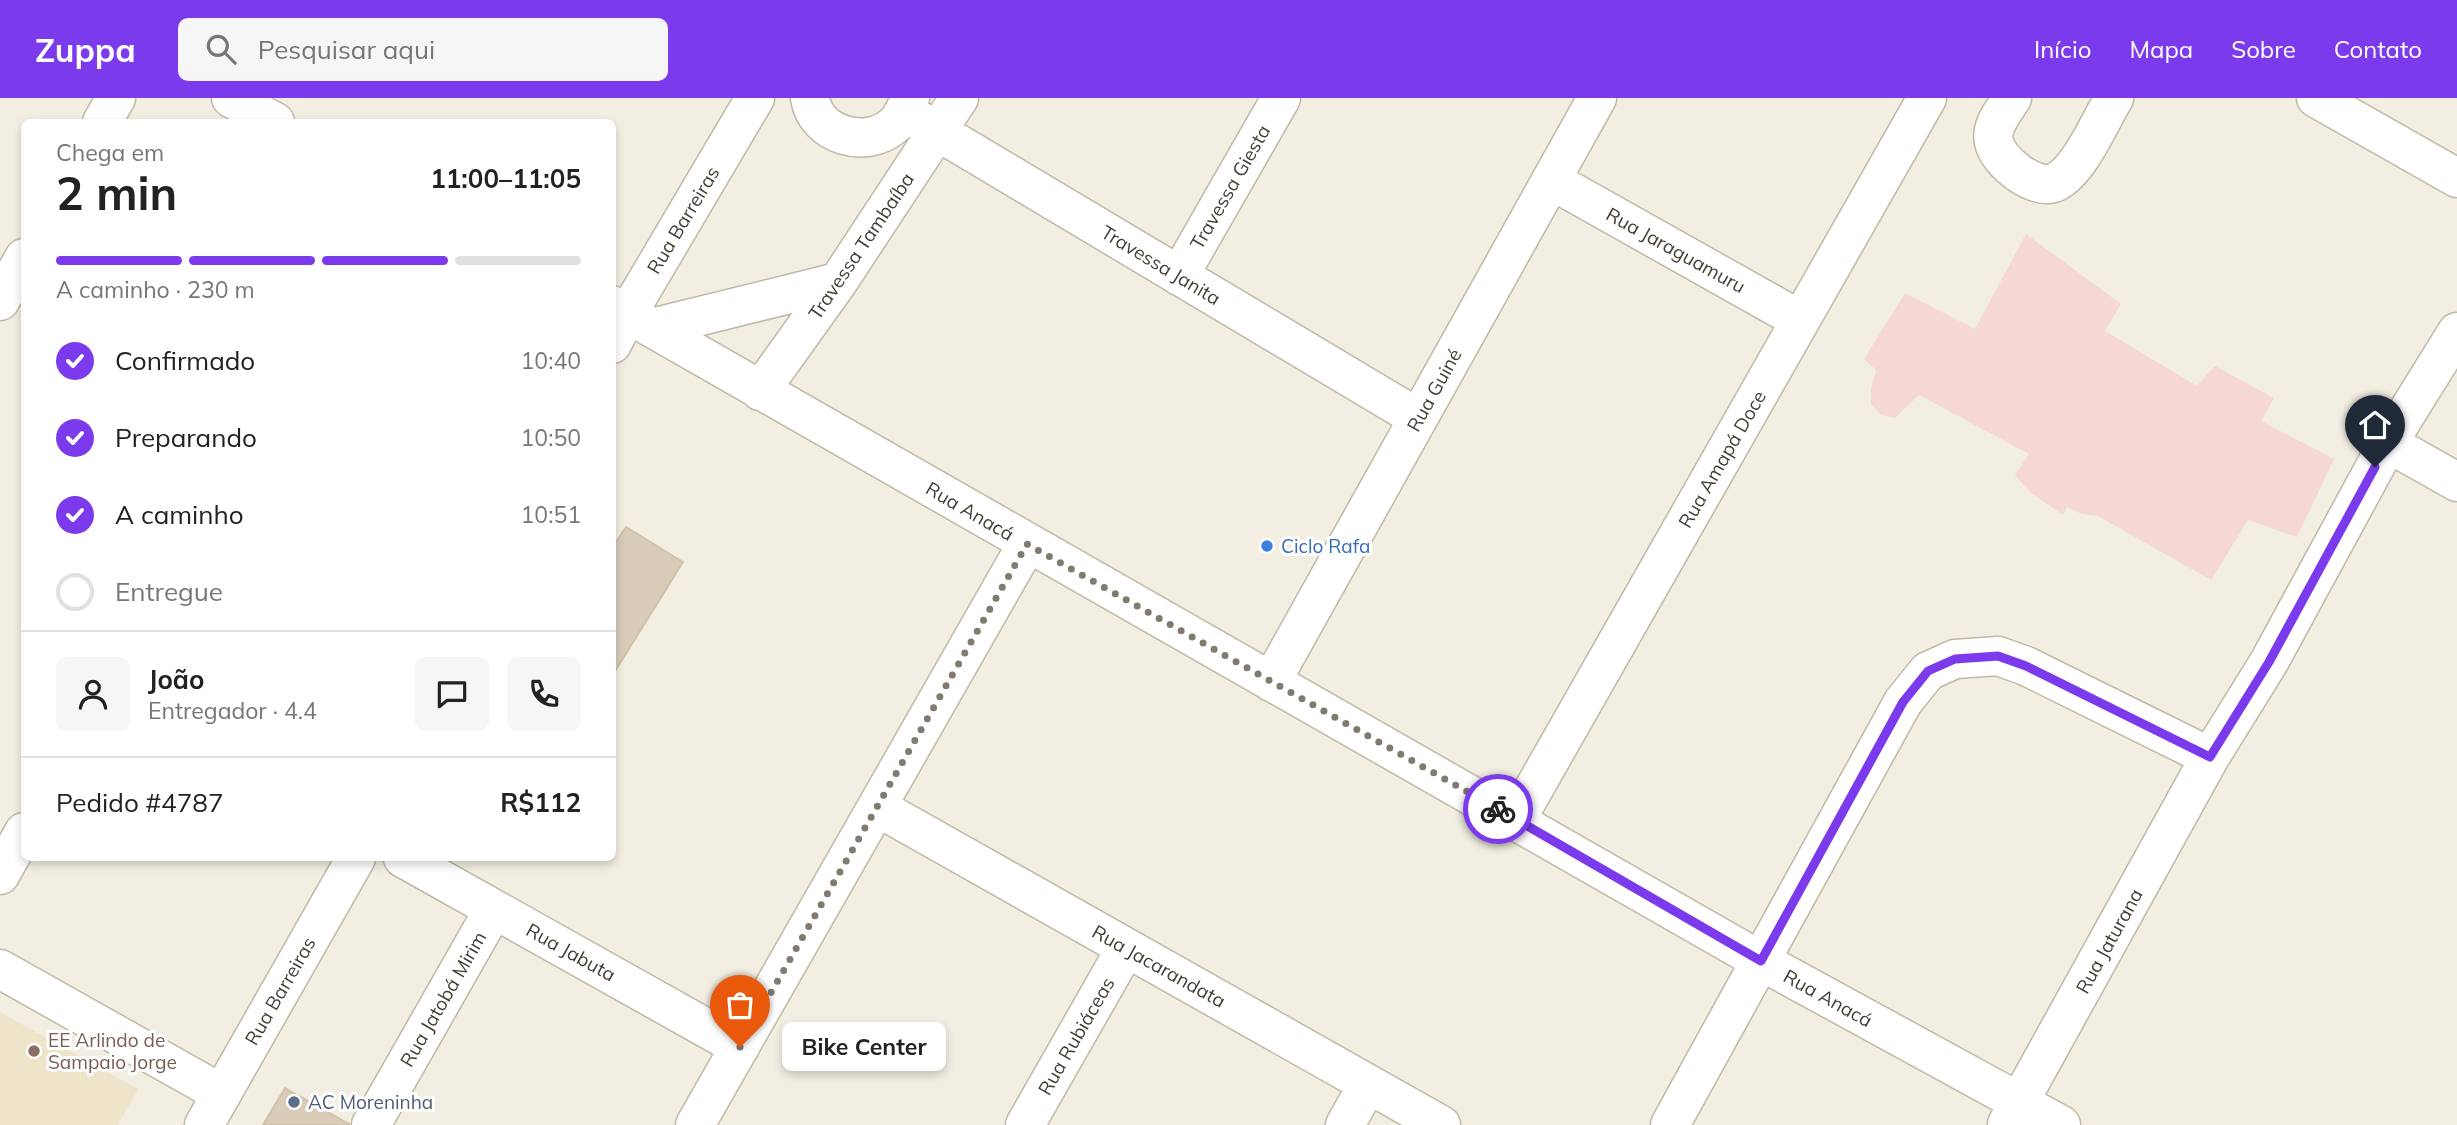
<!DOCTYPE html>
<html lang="pt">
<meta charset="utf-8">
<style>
:root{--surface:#fff;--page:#f6f6f6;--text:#222;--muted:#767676;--line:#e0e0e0;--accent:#7c3aed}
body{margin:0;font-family:Mulish,sans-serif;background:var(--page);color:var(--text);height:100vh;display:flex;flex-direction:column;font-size:26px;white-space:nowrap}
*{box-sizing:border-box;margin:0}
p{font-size:23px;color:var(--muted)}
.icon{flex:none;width:38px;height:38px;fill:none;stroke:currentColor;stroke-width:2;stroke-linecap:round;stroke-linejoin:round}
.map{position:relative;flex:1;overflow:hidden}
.details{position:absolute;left:21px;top:21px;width:595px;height:742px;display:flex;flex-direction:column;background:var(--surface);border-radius:10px;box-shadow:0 4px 10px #0003}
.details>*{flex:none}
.pin{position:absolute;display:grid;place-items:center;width:60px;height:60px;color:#fff;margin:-72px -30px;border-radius:50% 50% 50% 0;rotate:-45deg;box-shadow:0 0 7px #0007}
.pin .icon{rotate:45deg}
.courier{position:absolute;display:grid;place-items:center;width:70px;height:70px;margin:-35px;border:5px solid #7c3aed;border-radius:50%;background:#fff;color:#222;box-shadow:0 2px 9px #0007}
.bubble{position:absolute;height:49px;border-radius:10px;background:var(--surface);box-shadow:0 4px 10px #0003;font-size:23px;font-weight:700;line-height:49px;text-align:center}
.summary em{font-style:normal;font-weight:700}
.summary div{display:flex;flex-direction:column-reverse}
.summary{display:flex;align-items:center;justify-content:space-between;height:119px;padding:0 35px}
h1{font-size:46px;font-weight:700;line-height:52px}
.bar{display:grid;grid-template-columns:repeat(4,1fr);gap:10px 7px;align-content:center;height:84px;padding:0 35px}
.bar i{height:9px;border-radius:5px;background:var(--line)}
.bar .current{background:var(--accent)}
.bar p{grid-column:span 4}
.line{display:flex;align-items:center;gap:18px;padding:0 35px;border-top:2px solid var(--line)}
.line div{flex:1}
.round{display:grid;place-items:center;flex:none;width:74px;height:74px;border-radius:10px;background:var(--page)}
ol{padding:0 35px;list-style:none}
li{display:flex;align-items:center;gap:21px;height:77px}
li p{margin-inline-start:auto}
li .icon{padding:7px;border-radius:50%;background:var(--accent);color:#fff;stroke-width:4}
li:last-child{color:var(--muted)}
li i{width:38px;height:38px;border:4px solid var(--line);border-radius:50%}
header{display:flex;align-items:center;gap:42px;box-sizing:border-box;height:98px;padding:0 35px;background:var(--accent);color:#fff}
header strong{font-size:33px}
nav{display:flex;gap:38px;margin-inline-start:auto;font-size:24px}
.search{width:490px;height:63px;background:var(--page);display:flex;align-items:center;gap:18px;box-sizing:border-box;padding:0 24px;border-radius:10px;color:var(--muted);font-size:26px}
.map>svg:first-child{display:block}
.education{fill:#ede4c9}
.medical{fill:#f5d8d3}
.building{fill:#d8ccb9;stroke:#d0c1a8;stroke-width:2}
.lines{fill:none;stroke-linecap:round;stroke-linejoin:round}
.minor-casing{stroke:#c1b8a6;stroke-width:41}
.minor{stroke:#fff;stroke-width:38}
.done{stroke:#817b6f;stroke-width:7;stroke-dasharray:0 12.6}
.route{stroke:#7c3aed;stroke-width:9}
.shop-dot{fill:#3f7fe0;stroke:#fff;stroke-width:2.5}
.education-dot{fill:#8d6e63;stroke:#fff;stroke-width:2.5}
.service-dot{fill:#5c6f8a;stroke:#fff;stroke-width:2.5}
.labels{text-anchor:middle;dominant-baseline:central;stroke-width:6;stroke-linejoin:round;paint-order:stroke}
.street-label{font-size:19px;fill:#443d32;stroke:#fff}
.shop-label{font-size:19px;fill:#366cbe;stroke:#fff;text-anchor:start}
.education-label{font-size:19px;fill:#785e54;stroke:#fff;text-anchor:start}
.service-label{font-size:19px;fill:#4e5e75;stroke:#fff;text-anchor:start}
</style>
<header>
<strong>Zuppa</strong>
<div class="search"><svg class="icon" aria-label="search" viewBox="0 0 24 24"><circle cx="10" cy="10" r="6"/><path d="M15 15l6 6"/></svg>Pesquisar aqui</div>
<nav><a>Início</a><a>Mapa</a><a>Sobre</a><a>Contato</a></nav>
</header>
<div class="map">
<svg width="2457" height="1027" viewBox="0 0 2457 1027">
<rect width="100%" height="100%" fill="#f2eee1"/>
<!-- education -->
<path class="education" d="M0,914L138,991L118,1027H0Z"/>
<!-- medical -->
<path class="medical" d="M2026,136L2121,206L2105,233L2197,288L2215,268L2274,300L2261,323L2334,361L2297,439L2248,422L2211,482L2098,418L2082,416L2067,409L2063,417L2031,395L2015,377L2029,356L1919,297L1895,320L1881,317L1871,306V291L1876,272L1864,261L1905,195L1975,231Z"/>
<!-- building -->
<path class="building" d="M626,429L683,464L612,578V450Z
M285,990L349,1026V1027H263Z"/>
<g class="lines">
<!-- minor casing -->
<g class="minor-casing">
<path id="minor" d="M231,0L275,24
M810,0C816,38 866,51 893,28C902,21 906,10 910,0
M2012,0C2004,13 1990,28 1994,44C1998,64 2036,94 2056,84C2080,72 2100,23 2114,0
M2316,0L2457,80
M905,14L1418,320
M102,24L116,0
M1551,82L1800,222
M1179,178L1281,0
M0,203L24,160
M612,207L1761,863L2061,1027
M652,230L838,184
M612,246L628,215L755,0
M760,293L838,184L959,0
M2388,345L2457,384
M1271,584L1597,0
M877,709L1441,1027
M1516,722L1927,0
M403,760L740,949
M0,777L24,734
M0,871L222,996
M2007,1026L2210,659L2269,564L2388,345L2457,234
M204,1027L356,760
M371,1027L494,811
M695,1027L1027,446
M1025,1027L1126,850
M1345,1027L1368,986
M1670,1027L1903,604L1928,573L1955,561L1998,558L2026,568L2210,659"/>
</g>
<!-- minor -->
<use href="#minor" class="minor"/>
</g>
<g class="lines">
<!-- done -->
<path class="done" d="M740,949L1027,446L1498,711"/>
<!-- route -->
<path class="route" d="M1498,711L1761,863L1903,604L1928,573L1955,561L1998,558L2026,568L2210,659L2269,564L2375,369"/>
</g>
<!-- markers -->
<circle class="shop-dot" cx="1267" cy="448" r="7"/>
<circle class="education-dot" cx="34" cy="953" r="7"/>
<circle class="service-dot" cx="294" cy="1004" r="7"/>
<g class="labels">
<!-- street labels -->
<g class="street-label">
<text transform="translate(1230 89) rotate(-60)">Travessa Giesta</text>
<text transform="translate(683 122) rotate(-59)">Rua Barreiras</text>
<text transform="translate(861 148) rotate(-56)">Travessa Tambaíba</text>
<text transform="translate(1676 152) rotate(29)">Rua Jaraguamuru</text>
<text transform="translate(1161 167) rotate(31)">Travessa Janita</text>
<text transform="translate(1434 292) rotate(-61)">Rua Guiné</text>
<text transform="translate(1722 361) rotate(-60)">Rua Amapá Doce</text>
<text transform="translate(970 413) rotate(30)">Rua Anacá</text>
<text transform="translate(2109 843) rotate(-61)">Rua Jaturana</text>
<text transform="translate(571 854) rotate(29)">Rua Jabuta</text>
<text transform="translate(1159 868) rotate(29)">Rua Jacarandata</text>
<text transform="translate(280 893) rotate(-60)">Rua Barreiras</text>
<text transform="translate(1828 900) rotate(29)">Rua Anacá</text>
<text transform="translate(443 901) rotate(-60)">Rua Jatobá Mirim</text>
<text transform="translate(1076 938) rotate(-60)">Rua Rubiáceas</text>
</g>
<!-- shop labels -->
<g class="shop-label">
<text x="1281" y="448">Ciclo Rafa</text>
</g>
<!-- education labels -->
<g class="education-label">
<text x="48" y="942">EE Arlindo de<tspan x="48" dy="22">Sampaio Jorge</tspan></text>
</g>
<!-- service labels -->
<g class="service-label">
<text x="308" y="1004">AC Moreninha</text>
</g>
</g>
</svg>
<div class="pin" style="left:740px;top:949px;background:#ea580c"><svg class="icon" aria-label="bag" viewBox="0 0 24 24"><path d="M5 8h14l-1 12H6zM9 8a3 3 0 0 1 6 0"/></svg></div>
<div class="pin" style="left:2375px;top:369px;background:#1f2937"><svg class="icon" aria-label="home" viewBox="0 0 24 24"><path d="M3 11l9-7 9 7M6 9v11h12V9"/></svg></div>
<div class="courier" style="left:1498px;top:711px"><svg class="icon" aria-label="bike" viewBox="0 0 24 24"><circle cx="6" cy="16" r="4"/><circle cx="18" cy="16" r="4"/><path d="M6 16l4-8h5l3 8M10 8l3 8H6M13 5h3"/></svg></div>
<div class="bubble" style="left:782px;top:924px;width:164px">Bike Center</div>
<section class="details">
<div class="summary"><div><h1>2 min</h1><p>Chega em</p></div><em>11:00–11:05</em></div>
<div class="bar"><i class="current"></i><i class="current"></i><i class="current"></i><i></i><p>A caminho · 230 m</p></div>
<ol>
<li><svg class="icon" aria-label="check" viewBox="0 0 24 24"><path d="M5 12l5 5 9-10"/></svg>Confirmado<p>10:40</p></li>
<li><svg class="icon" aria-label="check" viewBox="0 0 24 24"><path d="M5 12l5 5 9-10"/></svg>Preparando<p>10:50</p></li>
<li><svg class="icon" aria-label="check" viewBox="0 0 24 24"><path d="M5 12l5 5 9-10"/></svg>A caminho<p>10:51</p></li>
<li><i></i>Entregue</li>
</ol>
<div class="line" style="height:126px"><a class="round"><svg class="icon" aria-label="person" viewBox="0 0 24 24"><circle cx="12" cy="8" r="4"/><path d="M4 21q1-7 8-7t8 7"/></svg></a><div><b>João</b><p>Entregador · 4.4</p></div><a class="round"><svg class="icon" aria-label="chat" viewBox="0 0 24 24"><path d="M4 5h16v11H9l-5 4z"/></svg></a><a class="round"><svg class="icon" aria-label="phone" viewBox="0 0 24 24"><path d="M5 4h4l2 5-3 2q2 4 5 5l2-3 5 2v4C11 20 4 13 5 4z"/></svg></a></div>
<div class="line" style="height:91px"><div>Pedido #4787</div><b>R$112</b></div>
</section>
</div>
